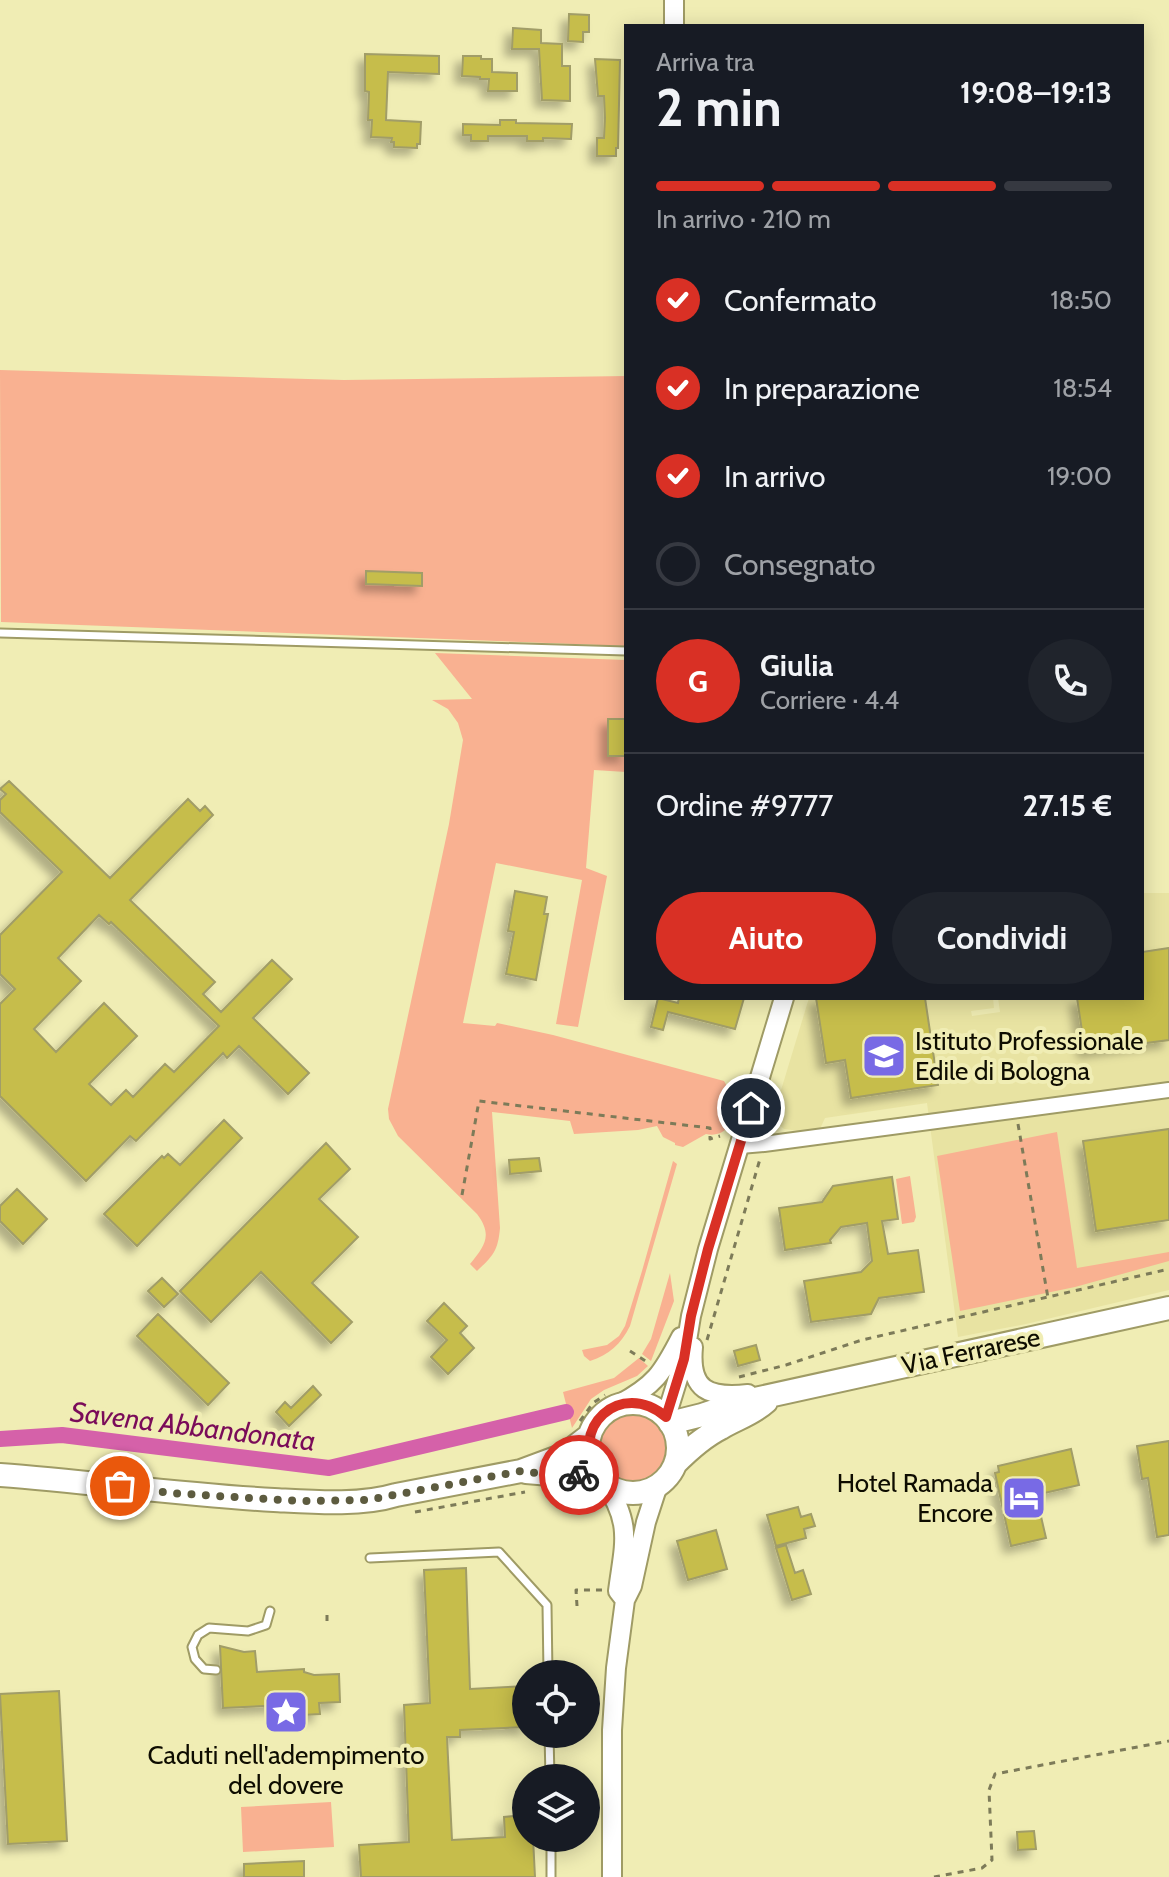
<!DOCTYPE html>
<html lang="it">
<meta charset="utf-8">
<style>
:root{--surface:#171b24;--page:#20242c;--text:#f1f3f6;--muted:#9ea1a6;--line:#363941;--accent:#d93025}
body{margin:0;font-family:Cabin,sans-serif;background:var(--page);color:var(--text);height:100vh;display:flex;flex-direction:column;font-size:30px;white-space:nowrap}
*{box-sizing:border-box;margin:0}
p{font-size:26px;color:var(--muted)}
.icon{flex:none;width:44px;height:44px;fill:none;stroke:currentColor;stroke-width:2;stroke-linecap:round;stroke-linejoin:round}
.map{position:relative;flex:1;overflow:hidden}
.drawer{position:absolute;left:624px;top:24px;width:520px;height:976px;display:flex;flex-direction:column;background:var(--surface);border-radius:0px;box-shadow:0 4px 20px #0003}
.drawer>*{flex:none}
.fabs{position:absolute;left:512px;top:1660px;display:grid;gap:16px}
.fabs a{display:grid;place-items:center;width:88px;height:88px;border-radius:50%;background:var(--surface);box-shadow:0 4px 20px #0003;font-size:40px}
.pin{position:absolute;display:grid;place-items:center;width:68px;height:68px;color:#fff;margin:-34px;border:4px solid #fff;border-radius:50%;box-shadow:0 2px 8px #0007}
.courier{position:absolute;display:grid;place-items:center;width:80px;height:80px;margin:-40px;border:6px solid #d93025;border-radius:50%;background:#fff;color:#222;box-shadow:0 2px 10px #0007}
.head em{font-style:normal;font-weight:700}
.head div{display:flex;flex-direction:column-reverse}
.head{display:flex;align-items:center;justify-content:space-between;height:136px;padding:0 32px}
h1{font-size:52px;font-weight:700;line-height:60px}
.bar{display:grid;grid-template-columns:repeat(4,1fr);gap:12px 8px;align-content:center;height:96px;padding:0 32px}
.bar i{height:10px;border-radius:6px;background:var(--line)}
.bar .selected{background:var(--accent)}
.bar p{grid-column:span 4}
.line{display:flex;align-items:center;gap:20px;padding:0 32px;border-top:2px solid var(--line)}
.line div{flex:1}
.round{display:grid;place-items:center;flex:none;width:84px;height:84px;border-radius:42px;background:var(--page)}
ol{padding:0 32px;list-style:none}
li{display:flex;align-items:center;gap:24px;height:88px}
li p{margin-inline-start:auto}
li .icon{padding:8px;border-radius:50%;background:var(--accent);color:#fff;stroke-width:4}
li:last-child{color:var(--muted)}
li i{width:44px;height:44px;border:4px solid var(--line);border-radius:50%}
.primary-button{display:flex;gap:16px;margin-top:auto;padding:16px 32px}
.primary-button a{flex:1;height:92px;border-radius:48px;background:var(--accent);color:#fff;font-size:32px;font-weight:700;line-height:92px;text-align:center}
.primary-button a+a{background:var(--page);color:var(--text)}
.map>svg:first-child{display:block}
.built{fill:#e8e3a2}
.green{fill:#f9b191}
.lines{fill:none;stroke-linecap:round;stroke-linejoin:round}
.canal{stroke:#d561a9;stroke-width:16}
.building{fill:#c6bd4c;stroke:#a19d67;stroke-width:2;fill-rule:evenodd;filter:url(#shadow)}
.service-casing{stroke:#9f9b65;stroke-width:11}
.minor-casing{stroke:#9f9b65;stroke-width:18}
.tertiary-casing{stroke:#9f9b65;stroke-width:22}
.primary-casing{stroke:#9f9b65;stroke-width:26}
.path{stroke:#7d7b59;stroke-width:3;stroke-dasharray:6 6;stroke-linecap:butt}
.service{stroke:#fff;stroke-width:7}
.minor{stroke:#fff;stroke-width:14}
.tertiary{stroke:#fff;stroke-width:18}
.primary{stroke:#fff;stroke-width:22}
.done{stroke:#5d5b3f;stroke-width:8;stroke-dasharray:0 14.4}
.route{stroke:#d93025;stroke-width:10}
.labels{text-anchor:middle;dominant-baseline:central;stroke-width:8;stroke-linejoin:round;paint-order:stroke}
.poi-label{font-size:26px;fill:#0e0c00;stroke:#f0edb4;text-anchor:start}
.street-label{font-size:26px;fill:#0e0c00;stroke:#f0edb4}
.water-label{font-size:28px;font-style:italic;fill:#7a0b59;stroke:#f0edb4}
</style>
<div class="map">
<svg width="1169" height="1877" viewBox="0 0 1169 1877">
<defs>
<filter id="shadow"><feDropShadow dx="-7" dy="7" stdDeviation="4" flood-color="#0004"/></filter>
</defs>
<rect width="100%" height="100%" fill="#f0edb4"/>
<!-- built -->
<path class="built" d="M1142,893H1169V1290L1026,1324L958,1337L927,1103L825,1118L819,1131L807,1132L784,1129L777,1123L775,1110L809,998H993L994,1008L971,1011L972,1016L1000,1012L998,998H1142Z"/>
<!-- green -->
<path class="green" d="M0,370L344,380L626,376V646L1,622Z
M435,653L626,660V772L594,770L586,868L607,876L578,1027L556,1024L582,880L496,863L463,1023L495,1026L497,1023L553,1035L724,1081C727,1087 732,1093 734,1099C740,1117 726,1139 706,1134L683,1147L675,1145V1143L663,1137L657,1126L638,1130L574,1134L570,1121L492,1112L500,1228C498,1251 493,1256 477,1271L470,1264C485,1246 493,1235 477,1214L398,1136L389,1119L388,1109L449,824L463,740L458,723L448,709L432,700L472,699Z
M1057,1132L1077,1268L1169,1252V1261L1075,1287L960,1311L937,1156Z
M673,1161L677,1164L630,1326C621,1344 609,1355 590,1361L584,1356L582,1350L607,1345L619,1336L625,1326L642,1271Z
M910,1176L916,1217L914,1222L902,1224L896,1179Z
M670,1273L674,1301L651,1361L642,1354L651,1339Z
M639,1358L648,1366L637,1376L604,1390L591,1399L572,1428L563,1392L614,1378Z
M599 1448a34 34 0 1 1 68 0a34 34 0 1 1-68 0Z
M331,1802L334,1847L243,1852L241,1807Z"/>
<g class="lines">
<!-- canal -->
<path class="canal" d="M0,1439L62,1435L329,1468L566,1412"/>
</g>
<!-- building -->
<path class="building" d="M569,14L589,15V32H583V42L568,41Z
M513,28L541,30V43L562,44V66H570V101L542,100L539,49H512Z
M365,54L439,56V74L388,72L386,120L421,122L420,144H417V148L394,147V142H391L392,138L371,137L372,120H368L369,92L365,91Z
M463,56H481V59H492V72L517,73V91H488L489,79H480V77L462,76Z
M595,59L620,60L618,148H616V156H597V138H604L605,118L604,96H598Z
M500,120H516V123L572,124L571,139L543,138V141H527V136H488V141H471V135H463V124L500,125Z
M366,571L422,573V586L366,584Z
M608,719H626V756H608Z
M9,781L110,878L188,799L200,811L205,806L213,815L130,900L215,982L203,994L221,1012L272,960L292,979L253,1018L309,1073L288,1094L239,1046L227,1058L223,1053L136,1141L130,1136L86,1181L0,1096V1004L15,989L0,974V935L62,872L0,812V800L6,794L0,789ZM99,915L109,924L111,922L219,1026L174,1072L165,1064L133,1097L126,1090L111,1105L89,1084L137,1036L104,1003L56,1052L34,1029L81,981L58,958Z
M515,891L547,897L544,914H548L536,980L506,974L514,932L508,931Z
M1169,948V1040L1085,1051L1077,998H1142V952Z
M658,998L678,1003L679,998H744L735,1029L668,1012L663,1030L651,1027Z
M816,998H925L938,1085L851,1098L845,1060L826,1063Z
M224,1120L242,1138L137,1246L104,1214L162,1156L164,1158L168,1154L180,1165Z
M1169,1129V1220L1096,1231L1083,1141Z
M326,1143L350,1169L319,1199L358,1237L312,1283L352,1322L331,1343L261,1272L211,1322L180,1291Z
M539,1158L541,1171L510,1174L509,1160Z
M892,1177L898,1219L882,1221L888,1254L918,1250L924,1292L879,1298L871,1314L811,1322L804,1281L861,1272L872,1261L867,1223L841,1227L830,1240L831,1243L785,1250L779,1208L822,1202L833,1186Z
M17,1189L47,1219L23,1244L0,1221V1206Z
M162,1278L178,1294L164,1307L148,1291Z
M444,1303L467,1326L460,1333L474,1348L448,1374L431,1357L447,1340L427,1321Z
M158,1314L229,1383L208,1405L137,1336Z
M756,1345L760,1360L738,1366L734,1351Z
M313,1386L321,1395L289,1426L276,1412L285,1402L291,1408Z
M1169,1441V1535L1157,1537L1148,1478L1142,1479L1137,1446Z
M1071,1449L1079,1485L1040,1494L1043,1507L1039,1508L1046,1538L1011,1546L995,1473L999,1472L998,1466Z
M798,1507L801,1517L811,1514L815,1526L804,1529L806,1538L776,1546L767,1515Z
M716,1530L727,1569L688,1580L677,1541Z
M786,1545L795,1573L803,1570L811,1594L792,1600L776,1548Z
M466,1568L470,1689L526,1686V1727L460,1730V1737H447L452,1840L505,1837L504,1817L524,1815L526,1838H533L535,1877H361L359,1845L409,1842L404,1705L430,1703L424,1570Z
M220,1646L244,1652L255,1651L257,1672L304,1669V1672L314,1675L339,1674L340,1702L319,1703L320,1714L284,1716V1705L223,1708Z
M59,1691L67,1841L8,1844L0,1694Z
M1034,1831L1036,1849L1018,1850L1017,1832Z
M304,1861V1877H244V1864Z"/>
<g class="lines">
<!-- service casing -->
<g class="service-casing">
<path id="service" d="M0,633L626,651
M370,1558L499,1552L547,1605L548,1674
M216,1670L204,1669L195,1659L192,1647L198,1635L209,1628L248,1631L266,1625L270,1611
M549,1734L550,1778
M551,1838V1877"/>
</g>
<!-- minor casing -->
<g class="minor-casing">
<path id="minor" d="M740,1146L764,1144L1169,1090"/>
</g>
<!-- tertiary casing -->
<g class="tertiary-casing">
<path id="tertiary" d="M674,26V0
M693,1347C689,1391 709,1398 748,1394
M618,1405C655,1385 662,1374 681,1337
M666,1417L684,1359L691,1316L708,1249L784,998
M604,1482C633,1524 624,1544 618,1591L625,1600
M612,1877V1730L616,1668L625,1600L632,1586L646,1522L658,1485"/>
</g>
<!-- primary casing -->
<g class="primary-casing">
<path id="primary" d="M588 1448a45 45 0 1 1 90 0a45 45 0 1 1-90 0Z
M670,1423L702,1415L741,1402L1169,1308
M675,1464C689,1450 703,1437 721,1428C736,1419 753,1414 766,1402
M526,1472L599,1478
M0,1475C92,1482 183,1495 274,1500C312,1502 360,1506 396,1495L521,1471L564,1455L590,1435"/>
</g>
<!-- path -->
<path class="path" d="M1018,1124L1048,1298
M462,1195L479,1101L710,1128V1139L720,1136
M707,1340L760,1159
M630,1351L647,1362
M739,1377L786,1365L862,1340L1169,1269
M580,1421L593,1403L605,1395
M415,1512L525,1492
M577,1606L576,1590H603
M327,1615V1621
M934,1877L982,1868L992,1860L989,1790L995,1774L1169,1741"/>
<!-- service -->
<use href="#service" class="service"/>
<!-- minor -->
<use href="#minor" class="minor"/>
<!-- tertiary -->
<use href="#tertiary" class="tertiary"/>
<!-- primary -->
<use href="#primary" class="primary"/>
</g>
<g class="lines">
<!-- done -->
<path class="done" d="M120,1486L170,1493L249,1498L302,1501L368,1500L521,1471L551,1475H579"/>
<!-- route -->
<path class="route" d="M579,1475L599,1478C566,1428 621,1378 666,1417L684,1359L691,1316L708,1249L751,1108"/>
</g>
<!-- icons -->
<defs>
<g id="school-square" transform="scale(2.3)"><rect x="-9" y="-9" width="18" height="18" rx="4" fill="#786ae5" stroke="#f0edb4"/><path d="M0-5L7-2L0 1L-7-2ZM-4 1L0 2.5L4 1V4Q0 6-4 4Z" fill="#fff"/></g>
<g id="hotel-square" transform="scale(2.3)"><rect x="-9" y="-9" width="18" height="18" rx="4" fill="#786ae5" stroke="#f0edb4"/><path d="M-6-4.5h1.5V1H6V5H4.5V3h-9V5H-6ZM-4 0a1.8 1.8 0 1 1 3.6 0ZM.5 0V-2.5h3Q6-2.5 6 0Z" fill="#fff"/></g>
<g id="sight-square" transform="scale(2.3)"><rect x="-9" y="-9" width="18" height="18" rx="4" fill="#786ae5" stroke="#f0edb4"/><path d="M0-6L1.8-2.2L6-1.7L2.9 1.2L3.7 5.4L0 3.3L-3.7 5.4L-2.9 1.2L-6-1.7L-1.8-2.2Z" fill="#fff"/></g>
</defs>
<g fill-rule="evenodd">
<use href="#school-square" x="884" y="1056"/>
<use href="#hotel-square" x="1024" y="1498"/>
<use href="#sight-square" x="286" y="1712"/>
</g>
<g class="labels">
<!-- poi labels -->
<g class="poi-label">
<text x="915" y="1041">Istituto Professionale<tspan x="915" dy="30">Edile di Bologna</tspan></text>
<text x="993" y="1483" text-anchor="end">Hotel Ramada<tspan x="993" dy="30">Encore</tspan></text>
<text x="286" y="1755" text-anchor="middle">Caduti nell'adempimento<tspan x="286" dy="30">del dovere</tspan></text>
</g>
<!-- street labels -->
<g class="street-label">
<text transform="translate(971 1351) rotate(-12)">Via Ferrarese</text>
</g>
<!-- water labels -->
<g class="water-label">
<text transform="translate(193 1426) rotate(7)">Savena Abbandonata</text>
</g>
</g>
</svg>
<div class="fabs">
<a><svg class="icon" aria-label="locate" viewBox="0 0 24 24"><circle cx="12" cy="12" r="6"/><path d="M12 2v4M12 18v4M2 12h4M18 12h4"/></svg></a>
<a><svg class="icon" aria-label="layers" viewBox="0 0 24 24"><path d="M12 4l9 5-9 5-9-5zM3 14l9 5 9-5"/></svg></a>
</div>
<div class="pin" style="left:120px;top:1486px;background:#ea580c"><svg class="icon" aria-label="bag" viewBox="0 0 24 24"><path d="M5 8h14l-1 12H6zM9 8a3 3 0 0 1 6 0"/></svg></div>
<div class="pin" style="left:751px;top:1108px;background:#1f2937"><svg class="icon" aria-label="home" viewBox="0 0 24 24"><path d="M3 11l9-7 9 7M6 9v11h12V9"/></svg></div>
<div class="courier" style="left:579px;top:1475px"><svg class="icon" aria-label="bike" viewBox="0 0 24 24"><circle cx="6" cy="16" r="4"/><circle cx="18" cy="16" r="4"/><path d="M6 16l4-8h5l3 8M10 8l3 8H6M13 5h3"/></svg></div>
<section class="drawer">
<div class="head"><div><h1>2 min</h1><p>Arriva tra</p></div><em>19:08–19:13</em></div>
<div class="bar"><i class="selected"></i><i class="selected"></i><i class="selected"></i><i></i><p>In arrivo · 210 m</p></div>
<ol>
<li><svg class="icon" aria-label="check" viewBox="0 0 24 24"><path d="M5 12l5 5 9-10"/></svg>Confermato<p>18:50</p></li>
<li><svg class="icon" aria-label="check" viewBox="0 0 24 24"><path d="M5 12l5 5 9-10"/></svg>In preparazione<p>18:54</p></li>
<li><svg class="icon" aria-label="check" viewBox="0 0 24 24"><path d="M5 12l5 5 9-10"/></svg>In arrivo<p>19:00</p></li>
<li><i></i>Consegnato</li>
</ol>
<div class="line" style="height:144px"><b class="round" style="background:var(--accent);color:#fff">G</b><div><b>Giulia</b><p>Corriere · 4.4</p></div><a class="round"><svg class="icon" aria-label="phone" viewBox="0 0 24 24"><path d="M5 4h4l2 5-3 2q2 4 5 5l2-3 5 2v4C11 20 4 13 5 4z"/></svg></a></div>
<div class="line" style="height:104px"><div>Ordine #9777</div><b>27.15 €</b></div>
<div class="primary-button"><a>Aiuto</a><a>Condividi</a></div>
</section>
</div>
